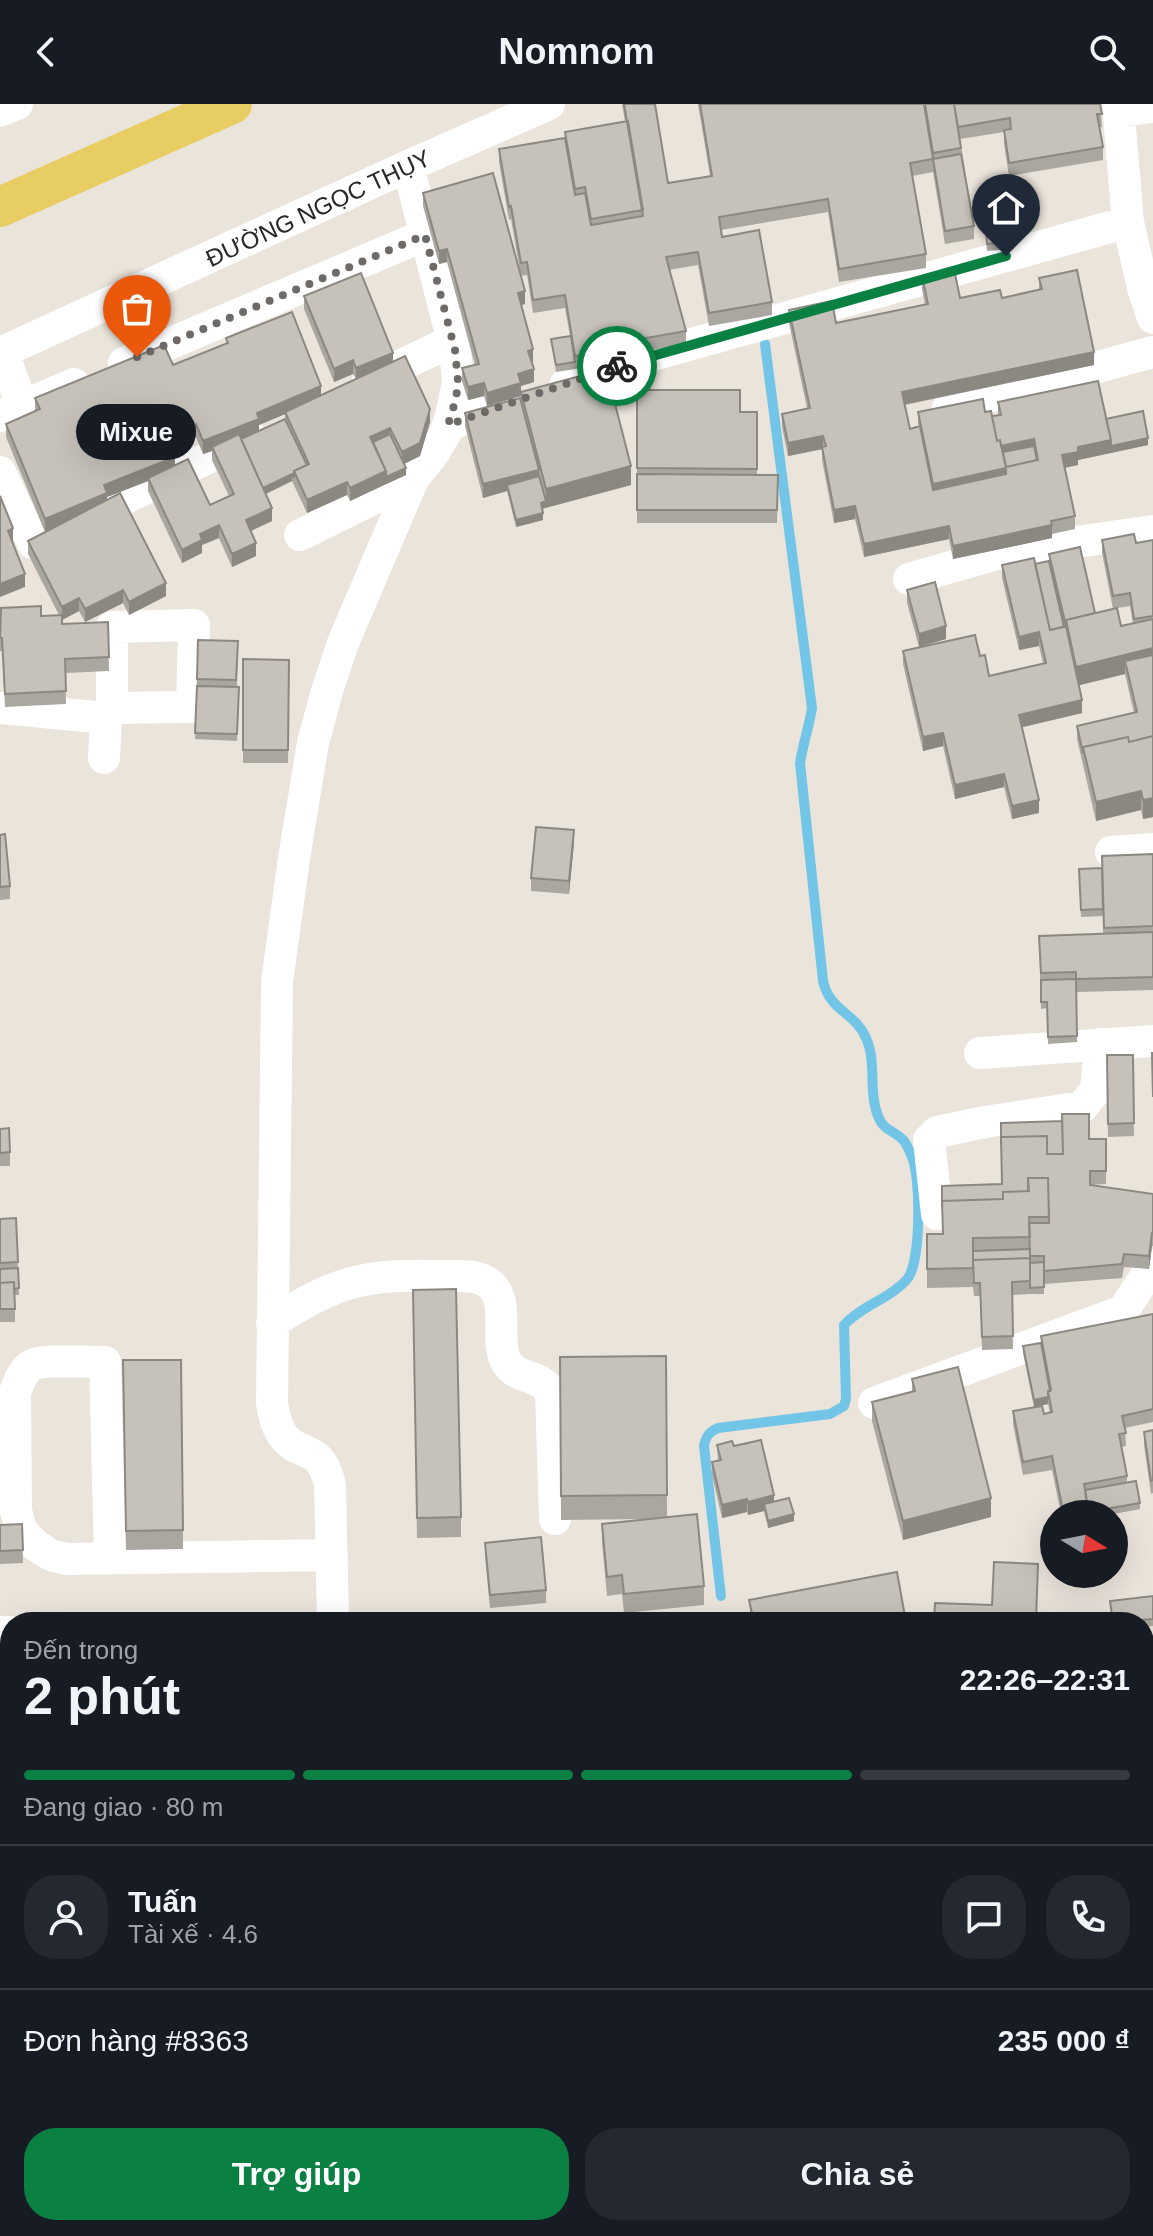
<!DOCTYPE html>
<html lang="vi">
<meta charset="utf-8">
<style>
:root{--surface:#171b24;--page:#242831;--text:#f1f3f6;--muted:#9ea1a6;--line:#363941;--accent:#0b8043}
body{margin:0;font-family:Helvetica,sans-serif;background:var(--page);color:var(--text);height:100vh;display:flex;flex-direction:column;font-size:30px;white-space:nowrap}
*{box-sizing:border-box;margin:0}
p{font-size:26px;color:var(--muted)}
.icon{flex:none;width:44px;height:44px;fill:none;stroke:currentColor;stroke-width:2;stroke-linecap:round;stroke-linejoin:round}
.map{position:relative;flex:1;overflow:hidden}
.details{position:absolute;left:0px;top:1508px;width:1154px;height:624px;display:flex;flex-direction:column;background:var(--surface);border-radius:32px 32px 0 0;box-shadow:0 8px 32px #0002}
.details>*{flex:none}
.needle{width:52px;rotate:100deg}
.buttons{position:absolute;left:1040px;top:1396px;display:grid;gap:16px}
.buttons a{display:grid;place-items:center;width:88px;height:88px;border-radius:50%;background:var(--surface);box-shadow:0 8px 32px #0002;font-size:40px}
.pin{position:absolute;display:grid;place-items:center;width:68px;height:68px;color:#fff;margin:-82px -34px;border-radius:50% 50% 50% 0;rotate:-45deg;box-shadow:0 0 8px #0007}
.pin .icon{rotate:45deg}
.courier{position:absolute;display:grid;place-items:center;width:80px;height:80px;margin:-40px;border:6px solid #0b8043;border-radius:50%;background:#fff;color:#222;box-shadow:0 2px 10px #0007}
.bubble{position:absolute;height:56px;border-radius:28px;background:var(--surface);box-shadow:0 8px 32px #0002;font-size:26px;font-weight:600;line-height:56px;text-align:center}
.summary em{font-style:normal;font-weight:600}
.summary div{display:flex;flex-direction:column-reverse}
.summary{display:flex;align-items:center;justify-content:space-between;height:136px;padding:0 24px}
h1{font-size:52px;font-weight:600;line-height:60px}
.bar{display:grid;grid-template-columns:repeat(4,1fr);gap:12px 8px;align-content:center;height:96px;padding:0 24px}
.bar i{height:10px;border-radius:6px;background:var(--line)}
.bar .on{background:var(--accent)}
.bar p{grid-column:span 4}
.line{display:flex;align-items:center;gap:20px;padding:0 24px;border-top:2px solid var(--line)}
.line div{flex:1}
.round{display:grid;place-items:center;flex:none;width:84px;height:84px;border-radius:32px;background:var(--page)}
.primary-button{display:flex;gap:16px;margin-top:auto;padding:16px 24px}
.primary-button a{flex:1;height:92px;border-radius:32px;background:var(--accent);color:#fff;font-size:32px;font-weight:600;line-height:92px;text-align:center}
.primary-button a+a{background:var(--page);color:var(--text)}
header{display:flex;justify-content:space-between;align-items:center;height:104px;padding:0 24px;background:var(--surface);font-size:36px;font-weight:600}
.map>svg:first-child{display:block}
.education{fill:#ebe2cb}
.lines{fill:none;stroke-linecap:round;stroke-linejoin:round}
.stream{stroke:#73c5e7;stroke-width:10}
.minor{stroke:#fff;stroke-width:32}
.major{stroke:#e8cd62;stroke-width:40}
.wall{fill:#aaa7a0;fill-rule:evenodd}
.shaded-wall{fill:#8b8882}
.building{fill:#c6c2ba;stroke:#8b8882;stroke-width:2}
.done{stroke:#6d6a67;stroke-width:8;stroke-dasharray:0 14.4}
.route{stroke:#0b8043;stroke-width:10}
.labels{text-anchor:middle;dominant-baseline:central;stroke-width:6;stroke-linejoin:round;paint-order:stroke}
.street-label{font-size:24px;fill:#292929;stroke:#fff}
</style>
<header><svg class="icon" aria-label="back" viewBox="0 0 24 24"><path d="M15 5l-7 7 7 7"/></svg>Nomnom<svg class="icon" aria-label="search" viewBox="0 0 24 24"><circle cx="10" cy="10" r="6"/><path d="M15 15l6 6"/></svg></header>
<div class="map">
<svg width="1153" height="2132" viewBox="0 0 1153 2132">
<rect width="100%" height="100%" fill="#eae4db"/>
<!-- education -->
<path class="education" d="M1153,1889V2132H111L145,2122H1144V1891Z"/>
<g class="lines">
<!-- stream -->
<path class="stream" d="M721,1492L704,1342C706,1332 709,1328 718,1324L830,1310L844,1302L846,1295L844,1221C862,1201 892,1194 908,1174C921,1156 921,1074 912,1053C910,1048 907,1041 904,1037C895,1026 884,1028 878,1012C868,987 877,958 866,934C855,908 830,908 823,877L800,659C803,640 809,623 812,604L765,240"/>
<!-- minor -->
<path class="minor" d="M1118,0L1128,118L1143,184L1153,214
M0,7L17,0
M1119,7L1153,3
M3,248L22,302
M0,249L408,62L549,0
M124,259L425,131
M368,277L452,237
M565,281L638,255L1128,118
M948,304L1153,248
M0,312L74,280
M448,321L506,301
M0,368L33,439L251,333
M300,431L413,375L435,347L445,330L451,312L458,278L455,246L408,62
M909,475L1000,449L1153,427
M0,604L106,614
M104,654L106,614L112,604V523L194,521L192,603L112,604
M1111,748L1153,745
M980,949L1153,937
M937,1110L929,1036L937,1028L985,1018L1082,1003L1096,986L1100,940
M272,1219C337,1175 368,1170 446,1172C462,1172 480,1170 492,1182C510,1201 494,1239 507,1259C517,1276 542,1270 551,1289L555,1415
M874,1299L1123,1207L1153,1161
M110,1455L105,1258C89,1258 45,1255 32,1261C22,1267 19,1278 15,1288L16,1407L21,1426L35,1441L51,1451L66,1455L332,1451
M333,1518L330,1381C328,1372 325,1363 319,1356C313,1349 304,1347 296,1343C279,1334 275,1317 272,1299L277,878L294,754L313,639L327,587L343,539L413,375
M0,1528H10
M1144,1849L1153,1846
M0,1911L8,1909
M0,2130L27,2122"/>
<!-- major -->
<path class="major" d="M0,103L232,0"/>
</g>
<!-- wall -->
<path class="wall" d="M622,0H655L668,79L710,72L698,0H1100L1102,23H1099L1103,43V56L1009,72L1004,40V28L960,35L974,122V135L945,140L933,68L912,72L926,150V164L839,178L828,108L721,126L722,133L772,198V211L709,222L698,161L669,166L686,227V240L601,255V261L556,268L551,235L570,232L565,204L533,209L527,171L521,172L525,200L521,201L533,258L532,259L534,278L521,282V288L631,381L542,405L543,416L516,423L507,387L483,394L465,322V309L521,294V292L487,302L484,292L468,296L462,277V264L475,261L447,158L439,160L423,102V89L520,167L511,115L509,116L499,58V45L565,34V28L625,18Z
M984,108L1014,138V145L987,147Z
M922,172L960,194H1002L1039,186V174L1094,261L905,301L910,325L918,323V308H985L992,312L998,311V298L1106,315L1148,341L1078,356V361L1065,364L1075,412V425L1052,430V434L953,455L949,435L864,453L855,415L834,419L822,356V345L788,352L782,323V310L807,304L789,219V206L836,219L925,201L922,185Z
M304,192L393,257L430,318L420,352L404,360L406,371L350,397L347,391L307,409L292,377L266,390L272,417L251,427L256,452L232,463L219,434L202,441V449L182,459L148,387V377L107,393V396L166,492L129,511L123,499L85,518L79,507L62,516V520L108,518L109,567L65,569L66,600L5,603L2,547H0V514L59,511L28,450V437L51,425L45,428L6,333V320L35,307V294L173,261L226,239V234L321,291L356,275L353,270L334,278L304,205ZM285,310V315L259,327V321ZM196,333L203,350L212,347V356L229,392L210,401L175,361L172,343Z
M637,286L740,308H757V371H778L777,419H637Z
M1102,436L1136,439L1153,436V713L1143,715L1141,706L1096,717L1077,635V622L1134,609L1125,570L1079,581L1082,609L1022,623L1039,709L1012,715L1004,683L955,695L943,642L923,647L903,560V547L980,552L989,572L1043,559L1039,542L1019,546L1002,474V461L1035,460L1049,457V450L1095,509L1113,505L1102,449ZM1130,502L1133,520L1121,522L1117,504Z
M907,486L946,535L919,543L907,499Z
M198,536L238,537L237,583H239L237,637L195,635Z
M243,555L289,556L288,659H243Z
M0,731L10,782V795L0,796Z
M574,739L569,790L531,787V774Z
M1153,750V886L1076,888V886L1077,938L1048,940L1047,904L1041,905L1039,832L1103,830V806V812L1081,813L1079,765L1102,764Z
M1107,951H1133L1134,1032L1108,1033Z
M0,1025L10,1048V1062H0Z
M1089,1035L1106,1067V1080L1090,1081L1153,1090V1142H1152L1149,1165L1124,1163L1122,1174L1044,1180V1176V1190H1030V1189V1190L1012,1191L1013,1245L982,1246L980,1192H974L973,1183L927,1184V1130H943L1002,1080Z
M16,1114L19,1191H15V1218H0V1115Z
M413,1186L461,1413V1433L417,1434Z
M1153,1210V1318L1125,1324L1126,1342L1121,1343L1127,1372V1378L1140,1399V1405L1114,1410H1061L1052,1366L1023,1371L1013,1320V1307L1044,1310L1050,1309L1048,1300L1034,1303L1023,1249V1242L1041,1239V1232Z
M666,1252L667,1413L704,1482V1501L624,1509L622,1490L607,1492L602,1439V1420L644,1415L561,1416L560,1253Z
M123,1256L183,1426V1445L126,1446Z
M912,1275L991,1413L903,1436L872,1317V1298L912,1287Z
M1153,1326V1389L1151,1390L1144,1341V1328Z
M717,1341L734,1342L774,1397L794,1417L768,1424L764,1407L748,1411L747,1408L722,1414L712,1371V1358L718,1357Z
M22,1420L23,1459L0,1460V1421Z
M485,1439L546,1486V1499L490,1504L485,1452Z
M1038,1473L1036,1518H934L992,1501Z
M1153,1492V1522L1144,1523V1518H1112L1110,1497Z
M749,1496L906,1518H751Z
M455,2122H1144L1153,2132H458Z"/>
<!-- shaded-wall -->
<path class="shaded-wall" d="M447,145V158L439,160V147Z
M525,187V200L518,202V189Z
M533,245V258L528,260V247Z
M1094,248V261L902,301V288Z
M393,249V262L356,277V264Z
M353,256V270L334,278V265Z
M534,265V278L521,282V292L487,302V289L518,270Z
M484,279V292L468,296V283Z
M321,282V295L259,321V328L213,346L212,343V347L203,350V337L257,309Z
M430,305V318L420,352L402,361V348Z
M196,320V333L167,345V332Z
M390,324V337L370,340V333Z
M823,332V345L788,352V339Z
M1148,334V341L1078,356V361L1062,364V351L1078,343L1111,336Z
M1034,335V348L1002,355L997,343Z
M175,353V366L148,374V377L107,393V402L45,428V415L104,381Z
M631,362V381L541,405V399L546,397V385Z
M406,364V371L386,380V373Z
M1006,364V376L933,399V380Z
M539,366V379L507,381V387L483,394V380Z
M386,367V380L350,397V384Z
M292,370V377L261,392V385Z
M347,378V391L307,409V396Z
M855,402V415L834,419V406Z
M272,404V417L246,429V416Z
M543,409V416L516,423V416Z
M219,421V434L202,441V449L182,459V446L200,430Z
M1052,421V434L953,455V442Z
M949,422V435L864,453V440Z
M13,424V438L8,427Z
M256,439V452L232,463V450Z
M25,470V483L0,493V480Z
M166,479V492L129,511V498Z
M123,486V499L85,518V505Z
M79,494V507L62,516V503Z
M946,522V535L919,543V530Z
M1039,528V542L1019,546V533Z
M1153,544V564L1125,557V570L1076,582V563Z
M1082,596V609L1019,624V611Z
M943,629V642L923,647V633Z
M1004,670V683L955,695V681Z
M1141,687V706L1096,717V698Z
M1153,694V713L1143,715V696Z
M1039,696V709L1012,715V702Z
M574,726V739L569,790V777Z
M1152,1129V1142L1149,1165V1152Z
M1048,1293V1300L1034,1303V1296Z
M774,1391V1404L764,1400V1407L748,1411V1398Z
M991,1394V1413L903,1436V1417Z
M747,1395V1408L722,1414V1401Z
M1088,1402V1410H1063V1407Z
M794,1410V1417L768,1424V1417Z
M1153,1744V1769L1144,1771V1747Z
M10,1842V1861L0,1865V1846Z
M10,2059V2073L0,2075V2062Z
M8,2099V2112L0,2115V2101Z"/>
<!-- building -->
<path class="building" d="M624,0H655L668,79L712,72L700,0H924L933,55L961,50L974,122L945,127L933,55L910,59L926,150L839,165L828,95L719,113L722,133L759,126L772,198L709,209L698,148L666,153L686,227L600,242L601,248L575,252L565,191L533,196L527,158L521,159L511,102L509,103L499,45L565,34L575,91L585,89L591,121L643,112Z
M925,0H954L961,44L933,49Z
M954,0H1100L1102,10H1097L1103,43L1009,59L1004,26L1011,25L1010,14L958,23Z
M628,17L643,106L591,115L585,83L575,85L565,28Z
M493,69L525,187L518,189L533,245L528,247L534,265L518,270L521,279L487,289L484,279L468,283L462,264L479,260L447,145L439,147L423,89Z
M1011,99L1014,138L987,140L984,101Z
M954,165L960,194L1000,186L1002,194L1042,185L1039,174L1077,166L1094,248L902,288L910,325L920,322L933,386L1006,370V363L1038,356L1034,335L1001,342L1000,336L997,337L992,312L1001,311L998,298L1098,277L1111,336L1078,343V348L1062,351L1075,412L1051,417L1052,421L953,442L949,422L864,440L855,402L834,406L822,343L826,342L823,332L788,339L782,310L810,304L789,206L832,197L836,219L928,200L922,172Z
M361,169L393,249L356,264L353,256L334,265L304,192Z
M292,208L321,282L257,309L259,315L203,337L196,320L167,332L175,353L104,381L107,389L45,415L6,320L40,305L35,294L164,241L173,261L228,239L226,234Z
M571,232L575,258L556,261L551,235Z
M405,252L430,305L420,339L402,348L390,324L370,333L386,367L350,384L347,378L307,396L294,367L309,360L285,308Z
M606,265L631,362L546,385L521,288Z
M637,286H740V308H757V365L637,364Z
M520,294L539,366L483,380L465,309Z
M983,295L985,308L991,307L997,337L1000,336L1006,364L933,380L918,308Z
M1143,307L1148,334L1111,342V336L1106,315Z
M285,315L307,361L294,367V374L292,370L263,384L241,335Z
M239,330L272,404L246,416L256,439L232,450L219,421L200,430L202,436L182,446L148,374L188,355L210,401L234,390L212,343Z
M390,330L406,364L386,373V367L373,338Z
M1034,342L1037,356L1006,363L1003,348Z
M637,370L778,371L777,406H637Z
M539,372L546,397L541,399L543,409L516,416L507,381Z
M120,389L166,479L129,498L123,486L85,505L79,494L62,503L28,437Z
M0,392L13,424L8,427L25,470L0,480Z
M1134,430L1136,439L1153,436V512L1134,515L1130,489L1113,492L1102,436Z
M1080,443L1095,509L1066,516V522L1049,450Z
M1034,454L1050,526L1066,522L1082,596L1019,611L1039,696L1012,702L1004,670L955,681L943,629L923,633L903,547L975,531L980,552L985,551L989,572L1046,559L1039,528L1019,533L1002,461Z
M1049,457L1064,523L1050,526L1035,460Z
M935,478L946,522L919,530L907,486Z
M41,502V512L62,511V520L108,518L109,553L65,555L66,587L5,590L2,534H0L1,504Z
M1117,504L1121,522L1153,515V544L1076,563L1066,516Z
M198,536L238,537L236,576L197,575Z
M1153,551V632L1129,638L1128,633L1083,643V649L1077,622L1137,608L1125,557Z
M243,555L289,556L288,646H243Z
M197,582L239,583L237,630L195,629Z
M1153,632V694L1143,696L1141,687L1096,698L1083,643L1128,633L1129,638Z
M536,723L574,726L569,777L531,774Z
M5,730L10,782L0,783V731Z
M1153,750V822L1104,824L1102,752Z
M1102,764L1103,805L1081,806L1079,765Z
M1153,828V873L1076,875V868L1041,869L1039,832Z
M1076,875L1077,932L1048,933L1047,898H1041V876Z
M1152,949H1153V993Z
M1107,951H1133L1134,1019L1108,1020Z
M1062,1010H1089V1035H1106V1067H1090V1081L1153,1090V1129H1152L1149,1152L1124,1150L1122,1160L1044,1167V1152H1030L1029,1119H1049L1048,1074H1028V1087L1003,1088V1095L942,1097V1103V1082L1002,1080L1001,1033L1047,1032V1050H1063Z
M1062,1017L1063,1050H1047V1032L1001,1033V1040V1019Z
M9,1024L10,1048L0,1049V1025Z
M1028,1074H1048L1049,1113H1029L1030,1133L973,1134V1164L927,1165V1130H943L942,1097L1003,1095V1088L1029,1087Z
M16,1114L18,1158L0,1159V1115Z
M1030,1145V1154L973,1156V1147Z
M1030,1154V1177L1012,1178L1013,1232L982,1233L980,1179H974L973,1156Z
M1044,1158V1183L1030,1184V1159Z
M18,1164L19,1184L14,1185V1178L0,1179V1165Z
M14,1178L15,1205H0V1179Z
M456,1185L461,1413L417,1414L413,1186Z
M1153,1210V1305L1122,1312L1126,1329L1119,1330L1127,1372L1084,1380L1088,1402L1063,1407L1052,1352L1023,1358L1013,1307L1042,1302L1044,1310L1052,1308L1048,1287L1051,1286L1041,1232Z
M1041,1239L1050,1287H1048V1293L1034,1296L1023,1242Z
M666,1252L667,1391L561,1392L560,1253Z
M123,1256H181L183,1426L126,1427Z
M958,1263L991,1394L903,1417L872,1298L915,1287L912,1275Z
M1153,1326V1376L1151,1377L1144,1328Z
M761,1336L774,1391L748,1398L747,1395L722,1401L712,1358L721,1356L717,1341L732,1337L734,1342Z
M1136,1377L1140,1399L1088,1408L1085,1386Z
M789,1394L794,1410L768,1417L764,1400Z
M697,1410L704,1482L624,1490L622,1471L607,1473L602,1420Z
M22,1420L23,1446L0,1447V1421Z
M541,1433L546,1486L490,1491L485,1439Z
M994,1458L1038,1460L1036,1517L992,1516V1518H934L935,1499L992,1501Z
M897,1468L906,1518H754L749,1496Z
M1153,1492V1515L1113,1518L1110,1497Z
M0,1560H7L4,1716H0Z
M1153,1628V1744L1144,1747V1630Z
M0,1720H3L5,1724L10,1722V1842L0,1846Z
M10,1947V2059L0,2062V1950Z
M1153,1955V2132H465L462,2122H1144V1958Z
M0,2070L8,2099L0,2101Z"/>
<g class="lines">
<!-- done -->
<path class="done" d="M137,253L425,131L455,246L458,278L456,295L448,321L617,262"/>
<!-- route -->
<path class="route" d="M617,262L1006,152"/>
</g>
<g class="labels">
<!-- street labels -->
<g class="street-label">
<text transform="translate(318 104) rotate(-25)">ĐƯỜNG NGỌC THỤY</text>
</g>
</g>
</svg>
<div class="buttons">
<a><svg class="needle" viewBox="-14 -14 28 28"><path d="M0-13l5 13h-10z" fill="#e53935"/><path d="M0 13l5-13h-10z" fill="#9ea1a6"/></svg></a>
</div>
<div class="pin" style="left:137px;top:253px;background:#ea580c"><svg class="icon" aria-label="bag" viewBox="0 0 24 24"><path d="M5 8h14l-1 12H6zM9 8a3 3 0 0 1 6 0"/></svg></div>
<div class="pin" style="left:1006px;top:152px;background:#1f2937"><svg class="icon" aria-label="home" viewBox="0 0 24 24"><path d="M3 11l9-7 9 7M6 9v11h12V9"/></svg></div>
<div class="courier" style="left:617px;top:262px"><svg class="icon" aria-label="bike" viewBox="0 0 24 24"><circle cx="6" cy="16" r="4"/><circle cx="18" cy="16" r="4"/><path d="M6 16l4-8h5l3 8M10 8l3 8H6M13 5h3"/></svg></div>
<div class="bubble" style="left:76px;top:300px;width:120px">Mixue</div>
<section class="details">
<div class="summary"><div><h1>2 phút</h1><p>Đến trong</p></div><em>22:26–22:31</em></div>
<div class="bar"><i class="on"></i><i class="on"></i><i class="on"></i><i></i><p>Đang giao · 80 m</p></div>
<div class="line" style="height:144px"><a class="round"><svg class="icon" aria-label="person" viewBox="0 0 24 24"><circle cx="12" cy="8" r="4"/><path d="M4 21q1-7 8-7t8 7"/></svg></a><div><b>Tuấn</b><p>Tài xế · 4.6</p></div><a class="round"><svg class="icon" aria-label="chat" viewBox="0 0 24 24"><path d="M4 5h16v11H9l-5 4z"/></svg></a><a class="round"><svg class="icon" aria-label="phone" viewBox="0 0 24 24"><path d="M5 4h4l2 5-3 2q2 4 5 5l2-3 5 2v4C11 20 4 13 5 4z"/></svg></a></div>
<div class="line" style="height:104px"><div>Đơn hàng #8363</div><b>235 000 ₫</b></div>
<div class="primary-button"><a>Trợ giúp</a><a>Chia sẻ</a></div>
</section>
</div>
